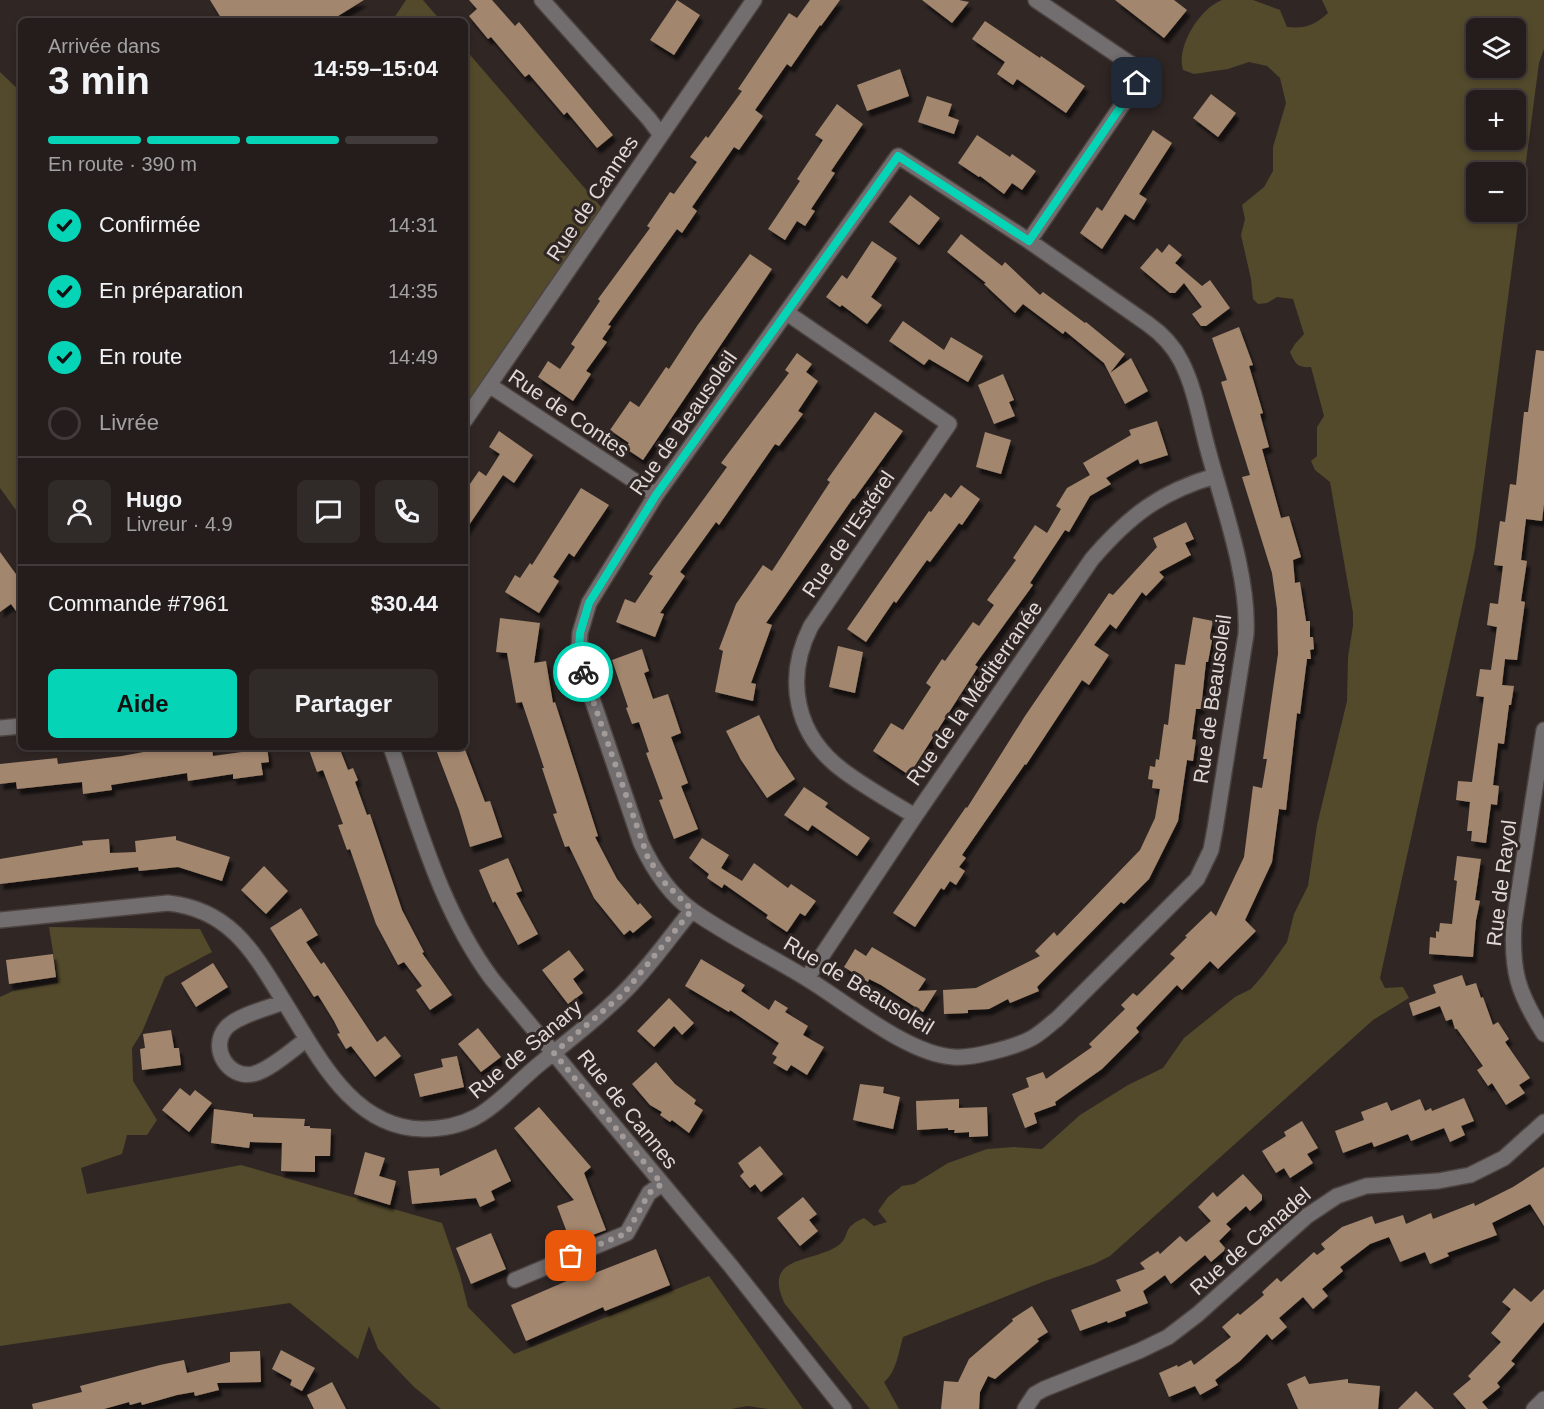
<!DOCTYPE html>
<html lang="fr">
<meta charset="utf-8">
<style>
:root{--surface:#241d1c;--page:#302a29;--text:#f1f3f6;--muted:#a3a2a3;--line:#413b3b;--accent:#05d5b6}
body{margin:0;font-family:Arial,sans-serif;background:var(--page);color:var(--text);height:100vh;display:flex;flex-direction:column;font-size:22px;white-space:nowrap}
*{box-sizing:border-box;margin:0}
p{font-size:20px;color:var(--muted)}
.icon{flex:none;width:33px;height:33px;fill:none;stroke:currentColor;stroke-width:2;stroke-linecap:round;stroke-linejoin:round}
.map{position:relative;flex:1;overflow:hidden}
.panel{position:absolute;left:18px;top:18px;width:450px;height:732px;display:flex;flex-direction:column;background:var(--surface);border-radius:9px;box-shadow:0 3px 9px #0003,0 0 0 2px var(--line)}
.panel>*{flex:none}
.buttons{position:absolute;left:1466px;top:18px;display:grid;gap:12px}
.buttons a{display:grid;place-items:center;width:60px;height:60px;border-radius:9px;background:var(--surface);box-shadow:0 3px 9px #0003,0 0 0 2px var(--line);font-size:30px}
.pin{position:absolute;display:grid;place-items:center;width:51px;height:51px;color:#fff;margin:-26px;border-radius:12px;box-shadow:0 3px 9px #0006}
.courier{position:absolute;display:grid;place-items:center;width:60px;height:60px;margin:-30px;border:4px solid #05d5b6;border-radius:50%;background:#fff;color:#222;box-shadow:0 2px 8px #0007}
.overview em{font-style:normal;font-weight:600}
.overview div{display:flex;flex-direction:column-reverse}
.overview{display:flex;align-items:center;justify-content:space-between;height:102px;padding:0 30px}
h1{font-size:39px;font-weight:600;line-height:45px}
.bar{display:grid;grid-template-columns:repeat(4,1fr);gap:9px 6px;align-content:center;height:72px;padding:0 30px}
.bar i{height:8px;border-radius:4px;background:var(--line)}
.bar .selected{background:var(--accent)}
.bar p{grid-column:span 4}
.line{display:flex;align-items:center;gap:15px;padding:0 30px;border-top:2px solid var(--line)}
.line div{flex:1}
.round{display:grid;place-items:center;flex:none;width:63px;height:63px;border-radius:9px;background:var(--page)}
ol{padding:0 30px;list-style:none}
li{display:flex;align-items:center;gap:18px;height:66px}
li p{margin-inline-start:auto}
li .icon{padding:6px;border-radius:50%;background:var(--accent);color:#111;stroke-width:4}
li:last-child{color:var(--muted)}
li i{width:33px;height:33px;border:3px solid var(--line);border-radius:50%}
.action{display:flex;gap:12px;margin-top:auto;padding:12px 30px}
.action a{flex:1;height:69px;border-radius:9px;background:var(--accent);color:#111;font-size:24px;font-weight:600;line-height:69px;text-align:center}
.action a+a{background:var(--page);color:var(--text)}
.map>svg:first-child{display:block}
.green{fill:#53492b;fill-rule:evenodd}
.building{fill:#a3866e;filter:url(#shadow)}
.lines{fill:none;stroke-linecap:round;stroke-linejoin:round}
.minor-casing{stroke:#4c4341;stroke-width:18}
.minor{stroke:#726e6f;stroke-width:15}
.done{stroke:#a29b99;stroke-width:6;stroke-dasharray:0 10.8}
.route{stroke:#05d5b6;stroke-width:8}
.labels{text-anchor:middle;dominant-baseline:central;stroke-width:6;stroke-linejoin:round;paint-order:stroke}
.street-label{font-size:21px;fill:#dfd9d7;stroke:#302725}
</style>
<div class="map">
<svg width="1544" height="1409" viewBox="0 0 1544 1409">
<defs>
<filter id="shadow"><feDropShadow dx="3.5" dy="6" stdDeviation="1.5" flood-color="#0009"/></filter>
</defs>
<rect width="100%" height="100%" fill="#302725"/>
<!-- green -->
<path class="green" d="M406,0H423L441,21H392Z
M1222,0H1253L1280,10L1287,27C1305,29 1315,25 1328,13L1322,0H1544V49L1539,63L1475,548L1380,978L1385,988L1403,987L1409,998L1373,1020L1110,1256L1094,1264L1045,1281L903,1337C899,1351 896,1373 884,1382L899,1409H870L785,1304C760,1253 816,1264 840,1244C851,1234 841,1228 864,1218L874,1226L887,1222L878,1211L888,1197L902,1186L914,1184L948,1163L962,1158L987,1149L1014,1147L1042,1149L1080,1115L1128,1085L1163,1068L1184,1038L1235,997L1251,989L1264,974L1287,942L1294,914L1308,886L1317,825L1347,701L1348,657L1353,626V613L1330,482L1315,470L1311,461L1317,456V427L1324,416L1311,367C1298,368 1295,364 1290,352L1295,344L1304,334L1293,299L1277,297L1267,303L1258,304L1253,299L1251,279L1241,235L1245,219L1242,205L1264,187L1273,171V147L1286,103L1280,78L1267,66L1249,62L1228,69L1194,74L1183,70C1176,47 1199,9 1222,0ZM1476,28H1515V68H1476ZM1476,100H1515V140H1476ZM1515,172V212H1476V172Z
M465,49L607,214L465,420Z
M0,72L21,92V517L0,488Z
M49,927L200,929L212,952L165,977L142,1032L132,1048L133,1081L157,1120L147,1135H127L122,1154L81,1168L87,1194L241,1165L442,1223L460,1275L468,1307L514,1354L709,1276L803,1409H768L748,1406L731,1409H441L414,1387L378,1349L369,1326L358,1359L290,1303L0,1346V997L13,991L58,983Z"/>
<!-- building -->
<path class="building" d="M210,0H364L330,21H223Z
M469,0H492L515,26L519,22L613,135L597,148L567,112L564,115L529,74L525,77L491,37L488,39L469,16L477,9Z
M677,0L700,15L674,55L650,40Z
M810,0H840L821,26L820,25L791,67L787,64L755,110L763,116L739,150L734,147L692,207L697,211L682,233L677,229L608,325L611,326L602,339L607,342L586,371L591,374L573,401L538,377L548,361L560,369L575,347L571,344L600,301L598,299L650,228L647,226L670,192L674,194L697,162L690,157L706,136L708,138L742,91L738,89L789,13L797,18Z
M922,0H959L969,2L952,23Z
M1115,0H1174L1187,10L1164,38Z
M985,21L1040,58L1041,56L1085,86L1066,113L1017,79L1013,85L997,74L1005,62L972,39Z
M900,69L909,96L867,111L857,85Z
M1211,94L1236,113L1218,137L1193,118Z
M927,96L952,104L948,116L959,120L954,134L918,122Z
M837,104L863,124L831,171L835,173L811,209L815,211L805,226L797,221L785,240L768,229L800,181L797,179L823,140L815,135Z
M1153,130L1172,143L1139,194L1147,199L1134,220L1125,214L1102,249L1080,233L1097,207L1102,211Z
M977,135L1010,157L1012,154L1036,171L1022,190L1012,183L1004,194L980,176L979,177L958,163Z
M910,195L940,218L919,245L889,222Z
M961,234L1002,266L1005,262L1040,295L1043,292L1085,323L1086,322L1125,354L1110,373L1131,358L1148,391L1125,404L1104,363L1065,331L1063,334L1023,304L1015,313L984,284L986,283L947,252Z
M872,241L897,258L871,297L882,305L867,324L842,305L840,307L826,297L842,275L847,279Z
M1169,244L1182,255L1175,263L1202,286L1210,280L1230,308L1206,326H1201L1192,314L1202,307L1184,283L1175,293H1170L1140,268L1157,248L1162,253Z
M750,254L772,269L643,460L625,448L629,443L610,430L630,401L639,407L666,367L669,369L697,326Z
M903,321L944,350L951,337L983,356L968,382L929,359L924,365L889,341Z
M1239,327L1253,365L1249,366L1263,413L1260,414L1269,447L1262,449L1281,518L1289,516L1301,557L1293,560L1295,583L1300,582L1306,621H1310V637H1313L1314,649L1310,650L1311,659H1307L1300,714L1297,713L1286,810L1279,809L1272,862L1245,920L1256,931L1218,969L1210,961L1182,990L1177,985L1136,1028L1139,1032L1102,1069L1055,1102L1056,1105L1034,1113L1037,1123L1025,1128L1012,1094L1029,1087L1026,1078L1043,1072L1046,1079L1092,1047L1089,1044L1125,1009L1121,1005L1133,993L1137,996L1175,958L1170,954L1187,937L1185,936L1211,911L1216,916L1244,857L1253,786L1262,788L1267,759H1263L1278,654L1277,609L1272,573L1242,477L1250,475L1221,382L1227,380L1212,338Z
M1536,350L1544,351V504L1542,521L1526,519L1521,560L1527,561L1521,601L1525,602L1517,660L1505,659L1502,685L1514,686L1511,705H1509L1504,744L1498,743L1493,785L1499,786L1497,805L1491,804L1486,843L1471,841L1472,831H1467L1470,802L1456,800L1458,781L1472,782L1484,697L1476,696L1480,669L1491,670L1497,627L1487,625L1490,603L1498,604L1503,566L1494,565L1500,521L1505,522L1510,484L1516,485L1524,412H1528Z
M797,353L812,364L806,372L818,381L798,411L803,414L779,446L775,444L719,525L716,522L680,572L685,576L660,613L664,614L655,637L616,622L625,599L635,603L653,576L649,574L727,467L721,463L789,373L785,370Z
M1003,374L1014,400L1009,402L1015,416L994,424L978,385Z
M875,412L903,431L854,499L853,498L766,623L772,625L751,683L756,684L753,701L715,692L723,651L719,649L736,604L763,565L772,571L830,482L827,480Z
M1157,421L1168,455L1140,464L1138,459L1106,478L1111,484L1090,496L1069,532L1065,530L1030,583L1033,585L975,665L978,667L909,775L873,751L891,723L903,730L931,687L926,683L942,659L945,661L973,622L979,626L994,605L987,600L1016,560L1013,558L1035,525L1047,533L1061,509L1056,506L1067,488L1090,475L1083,463L1131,435L1129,430Z
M499,431L533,455L514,483L503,475L465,531V491L479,471L486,476L500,454L489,447Z
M985,432L1011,440L1001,474L976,467Z
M961,485L980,499L962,525L959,523L930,562L927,560L896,603L894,601L866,642L847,629L929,511L931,512L945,493L951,498Z
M581,488L609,505L574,557L569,553L553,577L559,581L539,613L505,592L515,575L520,578L530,563L532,565Z
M1186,522L1194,539L1185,543L1191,555L1159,572L1164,577L1146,596L1142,592L1116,629L1110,624L1094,645L1109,655L1089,685L1082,680L1026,765L1025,764L962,855L966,858L959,867L965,871L956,885L950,881L944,890L941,888L915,927L893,913L966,807L967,808L1025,716L1109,593L1113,595L1157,547L1153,538Z
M0,552L21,581V618L11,604L0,612Z
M1193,617L1213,621L1210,635H1213L1208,662H1206L1201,709H1196L1192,739L1196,740L1193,761L1187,760L1178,821L1149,879L1124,904L1121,902L1037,987L1039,991L1010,1003L1008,999L989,1009L968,1010V1013L944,1014L943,990L976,988L1040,956L1035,951L1054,932L1057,936L1140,850L1155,818L1160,789L1152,788L1153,780L1148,779L1150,766L1155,767L1156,759L1159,760L1164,724L1168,725L1175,664L1185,665Z
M500,618L540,623L534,663L546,661L553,703L555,702L598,836L595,837L617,879L638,905L640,903L652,917L633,933L630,930L624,935L594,898L569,846L565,847L553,814L557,813L542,768H544L522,702L516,703L507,653L496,652Z
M838,646L863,652L855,693L829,687Z
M642,649L649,671L644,673L653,699L668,694L681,733L671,737L688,783L681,786L698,829L674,839L659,800L663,799L646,753L649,752L639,722L632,724L626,708L628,707L612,660Z
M759,715L776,750L795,779L767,798L741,760L726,731Z
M170,747H187V750L212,747L213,756L249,751L248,747H267L269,762L261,763L263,775L233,779V774L188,781L187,773L111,785L112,790L83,794L82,782L17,789L16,782L0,784V764L57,758L58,764L122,756Z
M308,747H339L348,770L353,768L358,780L355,782L367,815L370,814L402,910L424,952L422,953L452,995L430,1010L416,990L422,986L404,962L398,965L376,924L350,849L347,850L338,825L343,824L323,770L317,772Z
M435,747H464L485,802L490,801L502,837L470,847L459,810Z
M804,787L828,803L825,807L870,838L857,856L812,825L808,831L784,815Z
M176,836V840L230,857L222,881L178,867L139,871L138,867L0,884V859L83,845L82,841L109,839L110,853L136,852L135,841Z
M702,838L729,855L721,868L742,881L754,863L788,888L791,884L816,901L805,916L800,913L787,932L766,918L768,915L724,884L722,888L707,878L709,874L689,858Z
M1457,856L1481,859L1475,900L1480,901L1476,920L1473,957L1429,954L1430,937L1436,938V931L1439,932L1440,923L1452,924L1457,881L1454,880Z
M508,858L522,891L516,893L538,934L518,945L495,901L493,903L479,870Z
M264,866L288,891L266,914L241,890Z
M301,908L318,935L306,942L321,964L324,962L377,1042L385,1036L401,1056L375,1077L351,1046L346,1049L337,1034L340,1033L334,1021L318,995L314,997L270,928Z
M872,947L926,979L918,991L937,990L923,1012L881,985L869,979L868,982L844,967L855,949L866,956Z
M569,950L584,970L573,979L583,993L568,1004L542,970Z
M53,954L56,977L9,984L6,960Z
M701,959L745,985L741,991L769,1010L775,1000L788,1008L785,1012L808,1026L803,1035L824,1047L807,1075L791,1065L787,1071L773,1063L777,1057L772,1054L779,1043L730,1010L729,1012L685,986Z
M213,963L228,987L196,1007L181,983Z
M1462,975L1466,986L1476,983L1481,998L1483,997L1493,1025L1498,1022L1509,1039L1505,1042L1530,1078L1519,1085L1525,1093L1506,1105L1492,1083L1488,1086L1477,1070L1483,1066L1457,1029H1455L1452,1019L1446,1021L1440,1006L1413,1016L1409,1003L1436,993L1433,985Z
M669,998L694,1023L682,1035L674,1026L654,1047L637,1031Z
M478,1028L501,1057L481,1072L458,1044Z
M171,1030L174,1048H179L181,1065L142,1070L140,1049L145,1048L143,1034Z
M457,1056L464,1087L420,1097L414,1074L443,1067L441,1059Z
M656,1062L675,1084L696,1100L694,1104L703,1110L689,1133L672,1120L670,1122L660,1115L662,1112L650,1105L632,1084Z
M860,1084L884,1087L883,1093L900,1097L893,1129L853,1120Z
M180,1088L190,1096L195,1090L212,1103L189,1132L162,1110Z
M1464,1098L1474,1121L1461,1126L1465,1135L1450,1142L1444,1128L1411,1141L1408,1134L1374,1147L1372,1142L1343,1153L1335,1131L1364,1120L1361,1112L1387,1102L1391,1111L1420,1099L1425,1111L1431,1108L1432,1111Z
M959,1099V1108L987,1107L988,1136L969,1137V1132L954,1133L955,1130H948V1128L917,1130L916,1101Z
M539,1107L591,1167L584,1173L606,1230L571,1243L557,1206L574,1200L514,1128Z
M214,1109L253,1114V1117L305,1119L304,1126H310V1128L331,1129L330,1156H315V1172L281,1171L282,1143L250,1142L249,1148L211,1143Z
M1302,1121L1318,1148L1307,1154L1313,1163L1290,1178L1284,1168L1276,1173L1262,1151L1286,1136L1284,1132Z
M760,1146L783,1174L761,1192L755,1184L750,1188L740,1176L744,1172L738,1163Z
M496,1149L511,1181L491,1191L495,1200L480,1207L476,1198L412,1204L408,1171L439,1168L440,1176Z
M365,1152L385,1158L379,1176L396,1181L390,1205L354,1194Z
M1544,1167V1226L1530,1204L1492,1223L1497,1235L1447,1253L1449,1256L1430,1264L1425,1252L1400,1262L1389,1237L1370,1244L1340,1267L1343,1271L1322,1289L1328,1296L1313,1309L1303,1297L1279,1318L1287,1327L1272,1340L1267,1334L1240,1361L1215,1380L1218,1385L1200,1395L1195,1386L1169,1397L1159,1373L1177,1365L1178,1367L1191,1360L1194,1365L1231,1337L1222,1327L1238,1313L1240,1315L1264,1295L1262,1292L1277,1278L1281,1282L1314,1252L1317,1255L1325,1249L1321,1244L1342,1227L1372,1216L1375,1224L1403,1215L1406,1224L1431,1213L1433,1219L1474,1203L1475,1206L1513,1187Z
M1243,1174L1262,1195V1200L1250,1211L1246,1206L1226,1224L1231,1229L1219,1241L1226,1249L1211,1262L1205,1255L1171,1284L1165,1275L1143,1291L1148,1303L1125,1312L1126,1316L1108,1323L1107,1321L1080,1331L1071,1310L1121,1291L1116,1280L1145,1269L1140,1263L1158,1251L1160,1254L1180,1236L1186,1242L1211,1221L1198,1207L1213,1192L1217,1197Z
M803,1197L817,1214L809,1220L818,1231L800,1246L777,1218Z
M491,1233L506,1269L471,1284L456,1248Z
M656,1249L670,1285L605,1311L603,1307L526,1341L511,1305L576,1277L577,1280Z
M1514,1288L1531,1302L1544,1289V1322L1511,1361L1515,1364L1497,1383L1500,1387L1482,1402L1488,1409H1466L1453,1394L1471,1379L1468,1376L1501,1342L1491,1333L1511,1309L1502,1302Z
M1032,1306L1048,1332L1037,1339L1039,1341L995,1379L988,1376L980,1392L979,1409H941L944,1381L958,1382L969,1359L1013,1321L1012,1319Z
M281,1350L315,1368L302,1391L290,1385L292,1380L272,1369Z
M260,1351L261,1382L217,1383L219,1390L195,1396L194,1392L177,1395L142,1405L141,1402L130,1405L129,1402L104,1409H33L32,1404L82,1392L80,1386L160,1365L184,1360L187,1373L230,1362V1352Z
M1305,1376L1309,1384L1348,1379V1383L1380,1386L1378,1409H1298L1287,1384Z
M332,1382L346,1409H314L307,1395Z
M1416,1391L1434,1409H1398Z"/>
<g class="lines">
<!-- minor casing -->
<g class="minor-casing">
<path id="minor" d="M542,0L649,119L661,135
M898,156L1029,241L1148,324C1162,334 1173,345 1181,361C1195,388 1200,421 1208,450C1223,506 1249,576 1246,634L1215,829L1211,850L1197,879L1057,1019C1049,1025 1041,1033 1032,1038C1016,1047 971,1059 953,1057C907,1054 846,1002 806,978C770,956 727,935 693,911C669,894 653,869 641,843L582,669L579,649L580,633L589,603L656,495Z
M1029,241L1144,73L1036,0
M787,313L949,424L811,626C784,679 795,736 845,772C867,788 891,802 915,816
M489,385L656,495
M465,420L754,0
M0,728L21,726
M1544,730L1514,923C1511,971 1518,993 1544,1034
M391,747C419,827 441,910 492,979L730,1265L844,1409
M0,920L168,903C234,910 256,957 288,1008C320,1060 354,1128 423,1129C442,1129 459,1126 476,1117C501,1103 520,1079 542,1062C569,1040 597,1019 622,994C648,969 669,938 692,910
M807,978L915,816L1092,559C1129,516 1160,492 1215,476
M284,1002C268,1008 236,1016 226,1028C209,1048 228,1079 253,1074C270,1070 293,1049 307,1039
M515,1280L627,1233L649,1193L662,1184
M1025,1409L1035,1394L1044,1389L1139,1351L1168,1337L1198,1314L1307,1216L1337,1196L1366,1186L1438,1181L1470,1175L1504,1158L1544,1122
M1534,1409L1544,1399"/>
</g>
<!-- minor -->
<use href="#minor" class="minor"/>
</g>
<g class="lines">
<!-- done -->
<path class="done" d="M571,1256L627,1233L649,1193L662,1184L554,1053L624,993L692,910L665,883L648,858L583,672"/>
<!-- route -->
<path class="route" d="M583,672L579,649L580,633L589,603L656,495L898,156L1029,241L1137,83"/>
</g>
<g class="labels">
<!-- street labels -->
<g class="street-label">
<text transform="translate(592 198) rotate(-56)">Rue de Cannes</text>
<text transform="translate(569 413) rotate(34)">Rue de Contes</text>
<text transform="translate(683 423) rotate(-55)">Rue de Beausoleil</text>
<text transform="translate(848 534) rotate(-56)">Rue de l'Estérel</text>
<text transform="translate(974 693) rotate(-55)">Rue de la Méditerranée</text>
<text transform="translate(1212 699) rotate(-82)">Rue de Beausoleil</text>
<text transform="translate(1501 883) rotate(-83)">Rue de Rayol</text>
<text transform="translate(859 985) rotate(31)">Rue de Beausoleil</text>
<text transform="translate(525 1049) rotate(-40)">Rue de Sanary</text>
<text transform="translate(628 1109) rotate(51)">Rue de Cannes</text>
<text transform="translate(1250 1241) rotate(-41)">Rue de Canadel</text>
</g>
</g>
</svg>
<div class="buttons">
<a><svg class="icon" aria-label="layers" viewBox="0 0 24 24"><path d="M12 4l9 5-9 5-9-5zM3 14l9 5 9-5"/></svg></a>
<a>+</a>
<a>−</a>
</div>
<div class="pin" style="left:571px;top:1256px;background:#ea580c"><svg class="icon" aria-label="bag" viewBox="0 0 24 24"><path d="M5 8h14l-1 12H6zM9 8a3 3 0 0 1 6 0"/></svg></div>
<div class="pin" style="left:1137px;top:83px;background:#1f2937"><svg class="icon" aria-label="home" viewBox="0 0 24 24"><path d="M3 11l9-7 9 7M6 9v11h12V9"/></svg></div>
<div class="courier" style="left:583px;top:672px"><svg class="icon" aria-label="bike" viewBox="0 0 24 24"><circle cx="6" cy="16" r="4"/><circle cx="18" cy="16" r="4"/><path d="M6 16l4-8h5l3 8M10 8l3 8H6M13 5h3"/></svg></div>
<section class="panel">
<div class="overview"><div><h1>3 min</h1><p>Arrivée dans</p></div><em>14:59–15:04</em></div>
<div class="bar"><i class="selected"></i><i class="selected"></i><i class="selected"></i><i></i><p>En route · 390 m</p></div>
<ol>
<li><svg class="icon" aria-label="check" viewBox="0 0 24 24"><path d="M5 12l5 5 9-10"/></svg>Confirmée<p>14:31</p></li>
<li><svg class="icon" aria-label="check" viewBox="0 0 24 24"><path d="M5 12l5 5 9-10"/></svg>En préparation<p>14:35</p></li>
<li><svg class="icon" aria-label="check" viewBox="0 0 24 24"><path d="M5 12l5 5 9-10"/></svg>En route<p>14:49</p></li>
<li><i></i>Livrée</li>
</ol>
<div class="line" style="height:108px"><a class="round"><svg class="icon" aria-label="person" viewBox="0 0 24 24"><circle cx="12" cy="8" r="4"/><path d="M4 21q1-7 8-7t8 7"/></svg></a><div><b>Hugo</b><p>Livreur · 4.9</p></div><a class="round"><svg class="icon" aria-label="chat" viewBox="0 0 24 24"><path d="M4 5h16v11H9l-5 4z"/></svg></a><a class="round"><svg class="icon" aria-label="phone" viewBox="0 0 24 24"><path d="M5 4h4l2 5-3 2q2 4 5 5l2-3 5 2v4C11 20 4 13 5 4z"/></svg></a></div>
<div class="line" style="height:78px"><div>Commande #7961</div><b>$30.44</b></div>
<div class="action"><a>Aide</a><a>Partager</a></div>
</section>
</div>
